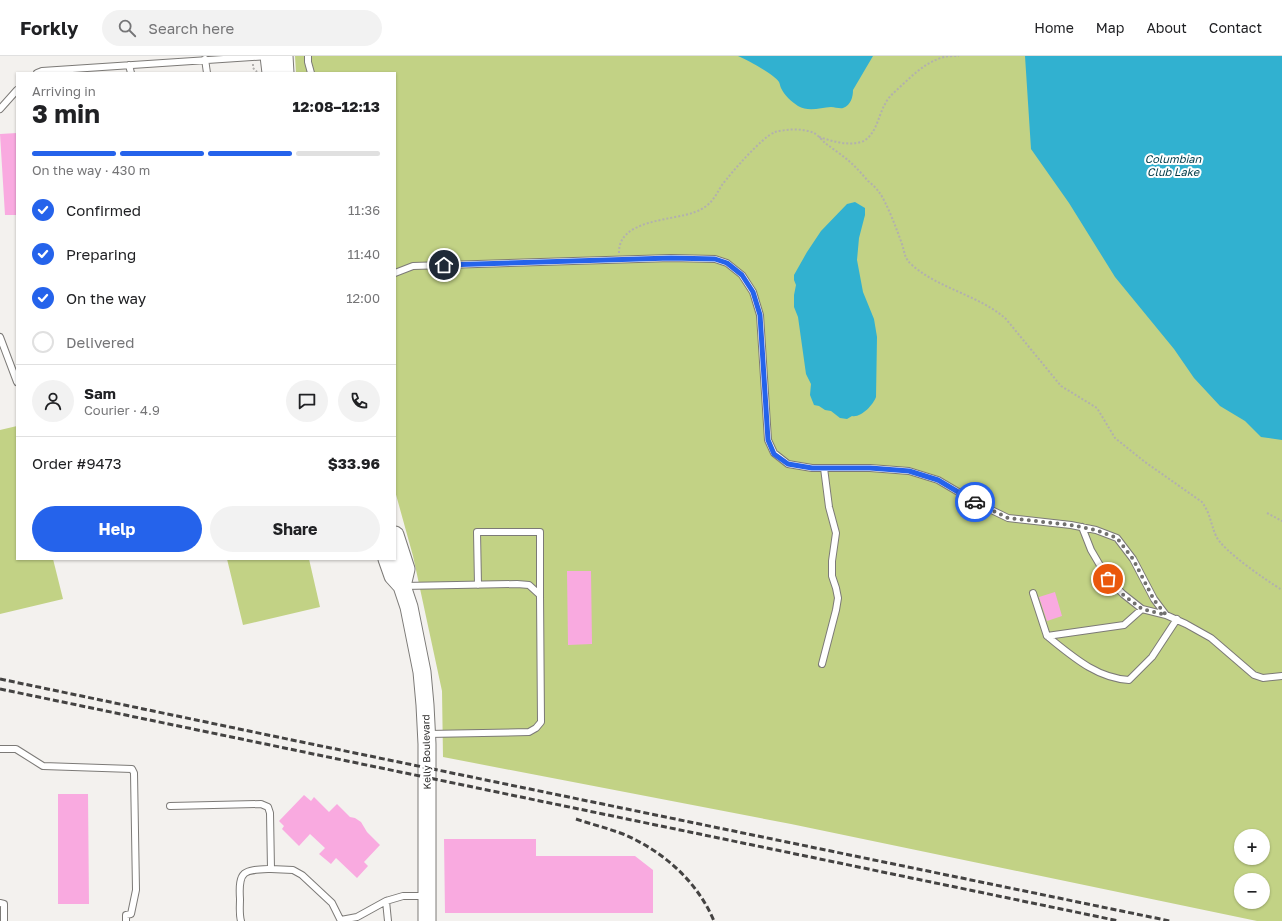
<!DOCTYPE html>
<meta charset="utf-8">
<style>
:root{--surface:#fff;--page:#f2f2f2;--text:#202124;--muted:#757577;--line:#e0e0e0;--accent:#2563eb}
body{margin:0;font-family:"Golos Text",sans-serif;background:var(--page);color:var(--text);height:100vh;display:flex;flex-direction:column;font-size:15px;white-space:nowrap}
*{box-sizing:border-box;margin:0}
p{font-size:13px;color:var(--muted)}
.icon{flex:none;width:22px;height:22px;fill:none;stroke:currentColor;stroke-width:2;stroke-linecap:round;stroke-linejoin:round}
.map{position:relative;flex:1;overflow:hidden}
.side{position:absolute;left:16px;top:16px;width:380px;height:488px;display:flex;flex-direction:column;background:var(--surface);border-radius:0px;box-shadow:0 1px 3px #0004}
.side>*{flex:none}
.buttons{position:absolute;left:1234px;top:773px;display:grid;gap:8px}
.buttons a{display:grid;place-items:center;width:36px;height:36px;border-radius:50%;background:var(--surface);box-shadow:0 1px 3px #0004;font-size:20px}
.pin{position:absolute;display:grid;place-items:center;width:34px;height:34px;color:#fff;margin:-17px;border:2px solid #fff;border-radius:50%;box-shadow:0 1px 4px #0007}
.courier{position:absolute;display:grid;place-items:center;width:40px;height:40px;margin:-20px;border:3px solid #2563eb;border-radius:50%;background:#fff;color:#222;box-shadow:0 1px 5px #0007}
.overview em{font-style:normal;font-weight:700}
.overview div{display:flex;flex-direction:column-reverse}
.overview{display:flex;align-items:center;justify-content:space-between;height:68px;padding:0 16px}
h1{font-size:26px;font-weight:700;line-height:30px}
.bar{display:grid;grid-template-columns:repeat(4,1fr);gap:6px 4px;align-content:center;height:48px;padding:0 16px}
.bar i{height:5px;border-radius:3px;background:var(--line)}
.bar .selected{background:var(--accent)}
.bar p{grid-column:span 4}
.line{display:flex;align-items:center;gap:10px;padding:0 16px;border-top:1px solid var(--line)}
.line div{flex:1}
.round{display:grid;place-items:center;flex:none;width:42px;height:42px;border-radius:21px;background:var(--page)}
ol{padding:0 16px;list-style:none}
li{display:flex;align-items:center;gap:12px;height:44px}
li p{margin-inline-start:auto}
li .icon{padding:4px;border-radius:50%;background:var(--accent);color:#fff;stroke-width:4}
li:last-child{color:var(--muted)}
li i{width:22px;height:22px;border:2px solid var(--line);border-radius:50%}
.cta{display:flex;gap:8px;margin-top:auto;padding:8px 16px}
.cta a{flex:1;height:46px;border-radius:24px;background:var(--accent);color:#fff;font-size:16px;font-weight:700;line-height:46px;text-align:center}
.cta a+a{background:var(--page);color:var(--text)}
header{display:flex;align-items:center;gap:24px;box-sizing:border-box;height:56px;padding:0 20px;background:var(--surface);border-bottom:1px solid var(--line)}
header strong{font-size:19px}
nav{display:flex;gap:22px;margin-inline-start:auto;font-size:14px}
.search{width:280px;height:36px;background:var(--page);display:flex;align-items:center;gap:10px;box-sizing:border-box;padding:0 14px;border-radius:22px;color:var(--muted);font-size:15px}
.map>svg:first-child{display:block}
.green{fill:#c2d285;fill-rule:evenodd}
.water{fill:#31b1d0}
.building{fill:#f9aae0}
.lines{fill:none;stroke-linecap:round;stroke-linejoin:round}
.lane-casing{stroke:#7c7a77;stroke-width:8}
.secondary-casing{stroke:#7c7a77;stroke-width:19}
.path{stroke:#b2b0ae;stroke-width:2;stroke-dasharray:2 2;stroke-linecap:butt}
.lane{stroke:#fff;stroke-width:6}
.secondary{stroke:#fff;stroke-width:17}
.rail{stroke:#444342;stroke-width:3;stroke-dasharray:6 3;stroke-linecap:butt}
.done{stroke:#71706e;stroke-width:4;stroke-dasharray:0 7.2}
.route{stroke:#2563eb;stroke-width:5}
.labels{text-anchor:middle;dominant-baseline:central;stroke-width:4;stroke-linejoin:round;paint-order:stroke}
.street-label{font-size:10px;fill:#2b2a29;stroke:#fff}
.water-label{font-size:11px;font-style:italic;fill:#013b48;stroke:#fff}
</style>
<header>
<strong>Forkly</strong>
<div class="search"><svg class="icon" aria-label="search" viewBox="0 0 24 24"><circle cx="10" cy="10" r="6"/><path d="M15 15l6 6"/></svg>Search here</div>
<nav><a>Home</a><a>Map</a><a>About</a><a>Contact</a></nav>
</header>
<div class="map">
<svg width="1282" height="865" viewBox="0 0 1282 865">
<rect width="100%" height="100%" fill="#f3f1ee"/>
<!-- green -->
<path class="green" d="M295,0H1282V865H1257L791,768L443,701L442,635L413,500L395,435V17H296ZM1241,780H1263V802H1241ZM1241,824H1263V846H1241Z
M17,370V503H53L63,543L0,558V374Z
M227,503H309L320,551L243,569Z"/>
<!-- water -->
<path class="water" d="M738,0H873L853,34C853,41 851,49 843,52C840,53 835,51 831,51C820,52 808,56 798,50C792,46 784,39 781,32C780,30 780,28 779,26C774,18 747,4 738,0Z
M1025,0H1282V384L1261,381L1245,365L1220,350L1194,322L1174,293L1115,221L1069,147L1031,93Z
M855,146L865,152V159L859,182L857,204L863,236L874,263L877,281L876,341C873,349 861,362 852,360L847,363L840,362L831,355L825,354L819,350L814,349L810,339L811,328L806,318L798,261L794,251V239L796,229L794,224V219L807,196L821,175L847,148Z"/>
<!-- building -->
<path class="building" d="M17,77V159H5L0,78Z
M567,515H591L592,588L568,589Z
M1055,536L1062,560L1047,565L1039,541Z
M58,738H88L89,848H58Z
M304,739L311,745L314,741L329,756L337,748L350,761L355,762L361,766L367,776L380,789L364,806L368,810L357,822L336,802L331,808L319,798L325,792L310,778L299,790L282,773L284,770L279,765Z
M444,783H536V800H635L653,814V857H445Z"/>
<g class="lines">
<!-- lane casing -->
<g class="lane-casing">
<path id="lane" d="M308,0V6L311,17
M205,3L207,17
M129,9L131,17
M37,17L42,15L269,0
M0,53L17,34
M395,217L413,210L671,202L715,203L727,207L742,219L753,236L760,259L768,384L774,397L788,408L812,412H870L909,415L938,424L977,447L1008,462L1071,469L1096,474L1117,482L1133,503L1154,543L1166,559
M0,281L17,326
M1082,471L1091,494L1108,523L1123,538L1142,553L1166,559L1186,568L1211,582L1254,619L1263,622L1282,620
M478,529L477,476H540V539
M403,530L517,528L529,529L540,539L541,666L536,672L529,676L428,678
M1033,537L1047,580L1124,569L1142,553
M1047,580C1072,600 1096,622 1129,624L1152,601L1177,563
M822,608L836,554L838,542L836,532L832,520V505L836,477L829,451L824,412
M0,693H16L43,710L132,713L134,717L136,834L131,858L126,859V865
M170,750L261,748L268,751L270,757L271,813L293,814L302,819L332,847L341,865
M0,847L4,848V865
M341,864L357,861L386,845
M241,865C239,858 240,850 240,843C238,813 245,814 271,813
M388,865L386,845L403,840H425"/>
</g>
<!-- secondary casing -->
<g class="secondary-casing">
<path id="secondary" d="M269,0L271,17
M284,0L285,17
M395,479L406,513L402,530
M387,503L393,520L402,530L409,551L422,616L425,649L427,688V865"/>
</g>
<!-- path -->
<path class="path" d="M253,8V12L257,16
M819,81C832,85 847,90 861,86C876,81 878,60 885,48C889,40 895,36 901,30C914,18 926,6 944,1C948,0 954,0 959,0
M619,197C618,163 672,165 695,156C711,150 714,142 722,129C731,117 762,81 775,76C786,73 803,72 814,77C818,79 822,84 825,87C833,93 842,99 849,105C856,111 862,118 868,125C872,128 876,132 879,136C887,147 897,174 902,188C905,197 904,202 912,209C939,233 979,239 1006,263L1061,330L1097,352L1115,382L1145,406L1202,446C1211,459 1210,466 1216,480C1223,495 1266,524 1282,534
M1267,457L1282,465"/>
<!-- lane -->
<use href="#lane" class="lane"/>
<!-- secondary -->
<use href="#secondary" class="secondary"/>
<!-- rail -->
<path class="rail" d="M0,623L292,684L1170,865
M0,633L1119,865
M576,763C591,768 607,772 623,778C663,795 697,825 714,865"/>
</g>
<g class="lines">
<!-- done -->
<path class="done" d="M975,446L1008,462L1071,469L1096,474L1117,482L1133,503L1154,544L1166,559L1142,553L1122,538L1108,523"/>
<!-- route -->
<path class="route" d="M444,209L671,202L715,203L727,207L742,219L753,236L760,259L768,384L774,398L788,408L812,412H870L909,415L938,424L975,446"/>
</g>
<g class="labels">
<!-- street labels -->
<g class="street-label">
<text transform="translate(426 696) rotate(-91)">Kelly Boulevard</text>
</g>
<!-- water labels -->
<g class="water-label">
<text x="1173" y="102">Columbian<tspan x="1173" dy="13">Club Lake</tspan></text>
</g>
</g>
</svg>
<div class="buttons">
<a>+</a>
<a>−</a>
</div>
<div class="pin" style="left:1108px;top:523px;background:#ea580c"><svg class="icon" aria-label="bag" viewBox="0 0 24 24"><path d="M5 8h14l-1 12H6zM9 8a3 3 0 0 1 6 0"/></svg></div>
<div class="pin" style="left:444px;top:209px;background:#1f2937"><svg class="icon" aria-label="home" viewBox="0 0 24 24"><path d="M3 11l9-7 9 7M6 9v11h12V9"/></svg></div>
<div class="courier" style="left:975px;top:446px"><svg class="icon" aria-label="car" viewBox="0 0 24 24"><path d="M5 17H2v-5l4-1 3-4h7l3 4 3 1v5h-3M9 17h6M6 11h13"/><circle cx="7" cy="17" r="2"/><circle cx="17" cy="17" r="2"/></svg></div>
<section class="side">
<div class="overview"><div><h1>3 min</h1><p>Arriving in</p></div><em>12:08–12:13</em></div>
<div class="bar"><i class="selected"></i><i class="selected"></i><i class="selected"></i><i></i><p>On the way · 430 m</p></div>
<ol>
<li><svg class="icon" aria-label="check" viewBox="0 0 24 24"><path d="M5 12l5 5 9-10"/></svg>Confirmed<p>11:36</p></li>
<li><svg class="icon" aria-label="check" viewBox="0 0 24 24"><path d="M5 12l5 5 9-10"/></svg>Preparing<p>11:40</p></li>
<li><svg class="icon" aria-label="check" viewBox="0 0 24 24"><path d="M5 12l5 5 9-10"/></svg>On the way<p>12:00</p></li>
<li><i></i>Delivered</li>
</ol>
<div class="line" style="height:72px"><a class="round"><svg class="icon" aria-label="person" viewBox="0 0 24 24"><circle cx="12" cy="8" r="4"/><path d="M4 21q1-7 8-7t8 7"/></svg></a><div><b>Sam</b><p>Courier · 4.9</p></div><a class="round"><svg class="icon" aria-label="chat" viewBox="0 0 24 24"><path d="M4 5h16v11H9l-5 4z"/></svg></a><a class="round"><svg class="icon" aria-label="phone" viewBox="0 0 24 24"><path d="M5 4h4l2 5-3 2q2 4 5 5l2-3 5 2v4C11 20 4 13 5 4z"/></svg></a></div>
<div class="line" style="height:52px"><div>Order #9473</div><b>$33.96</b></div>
<div class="cta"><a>Help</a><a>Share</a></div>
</section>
</div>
